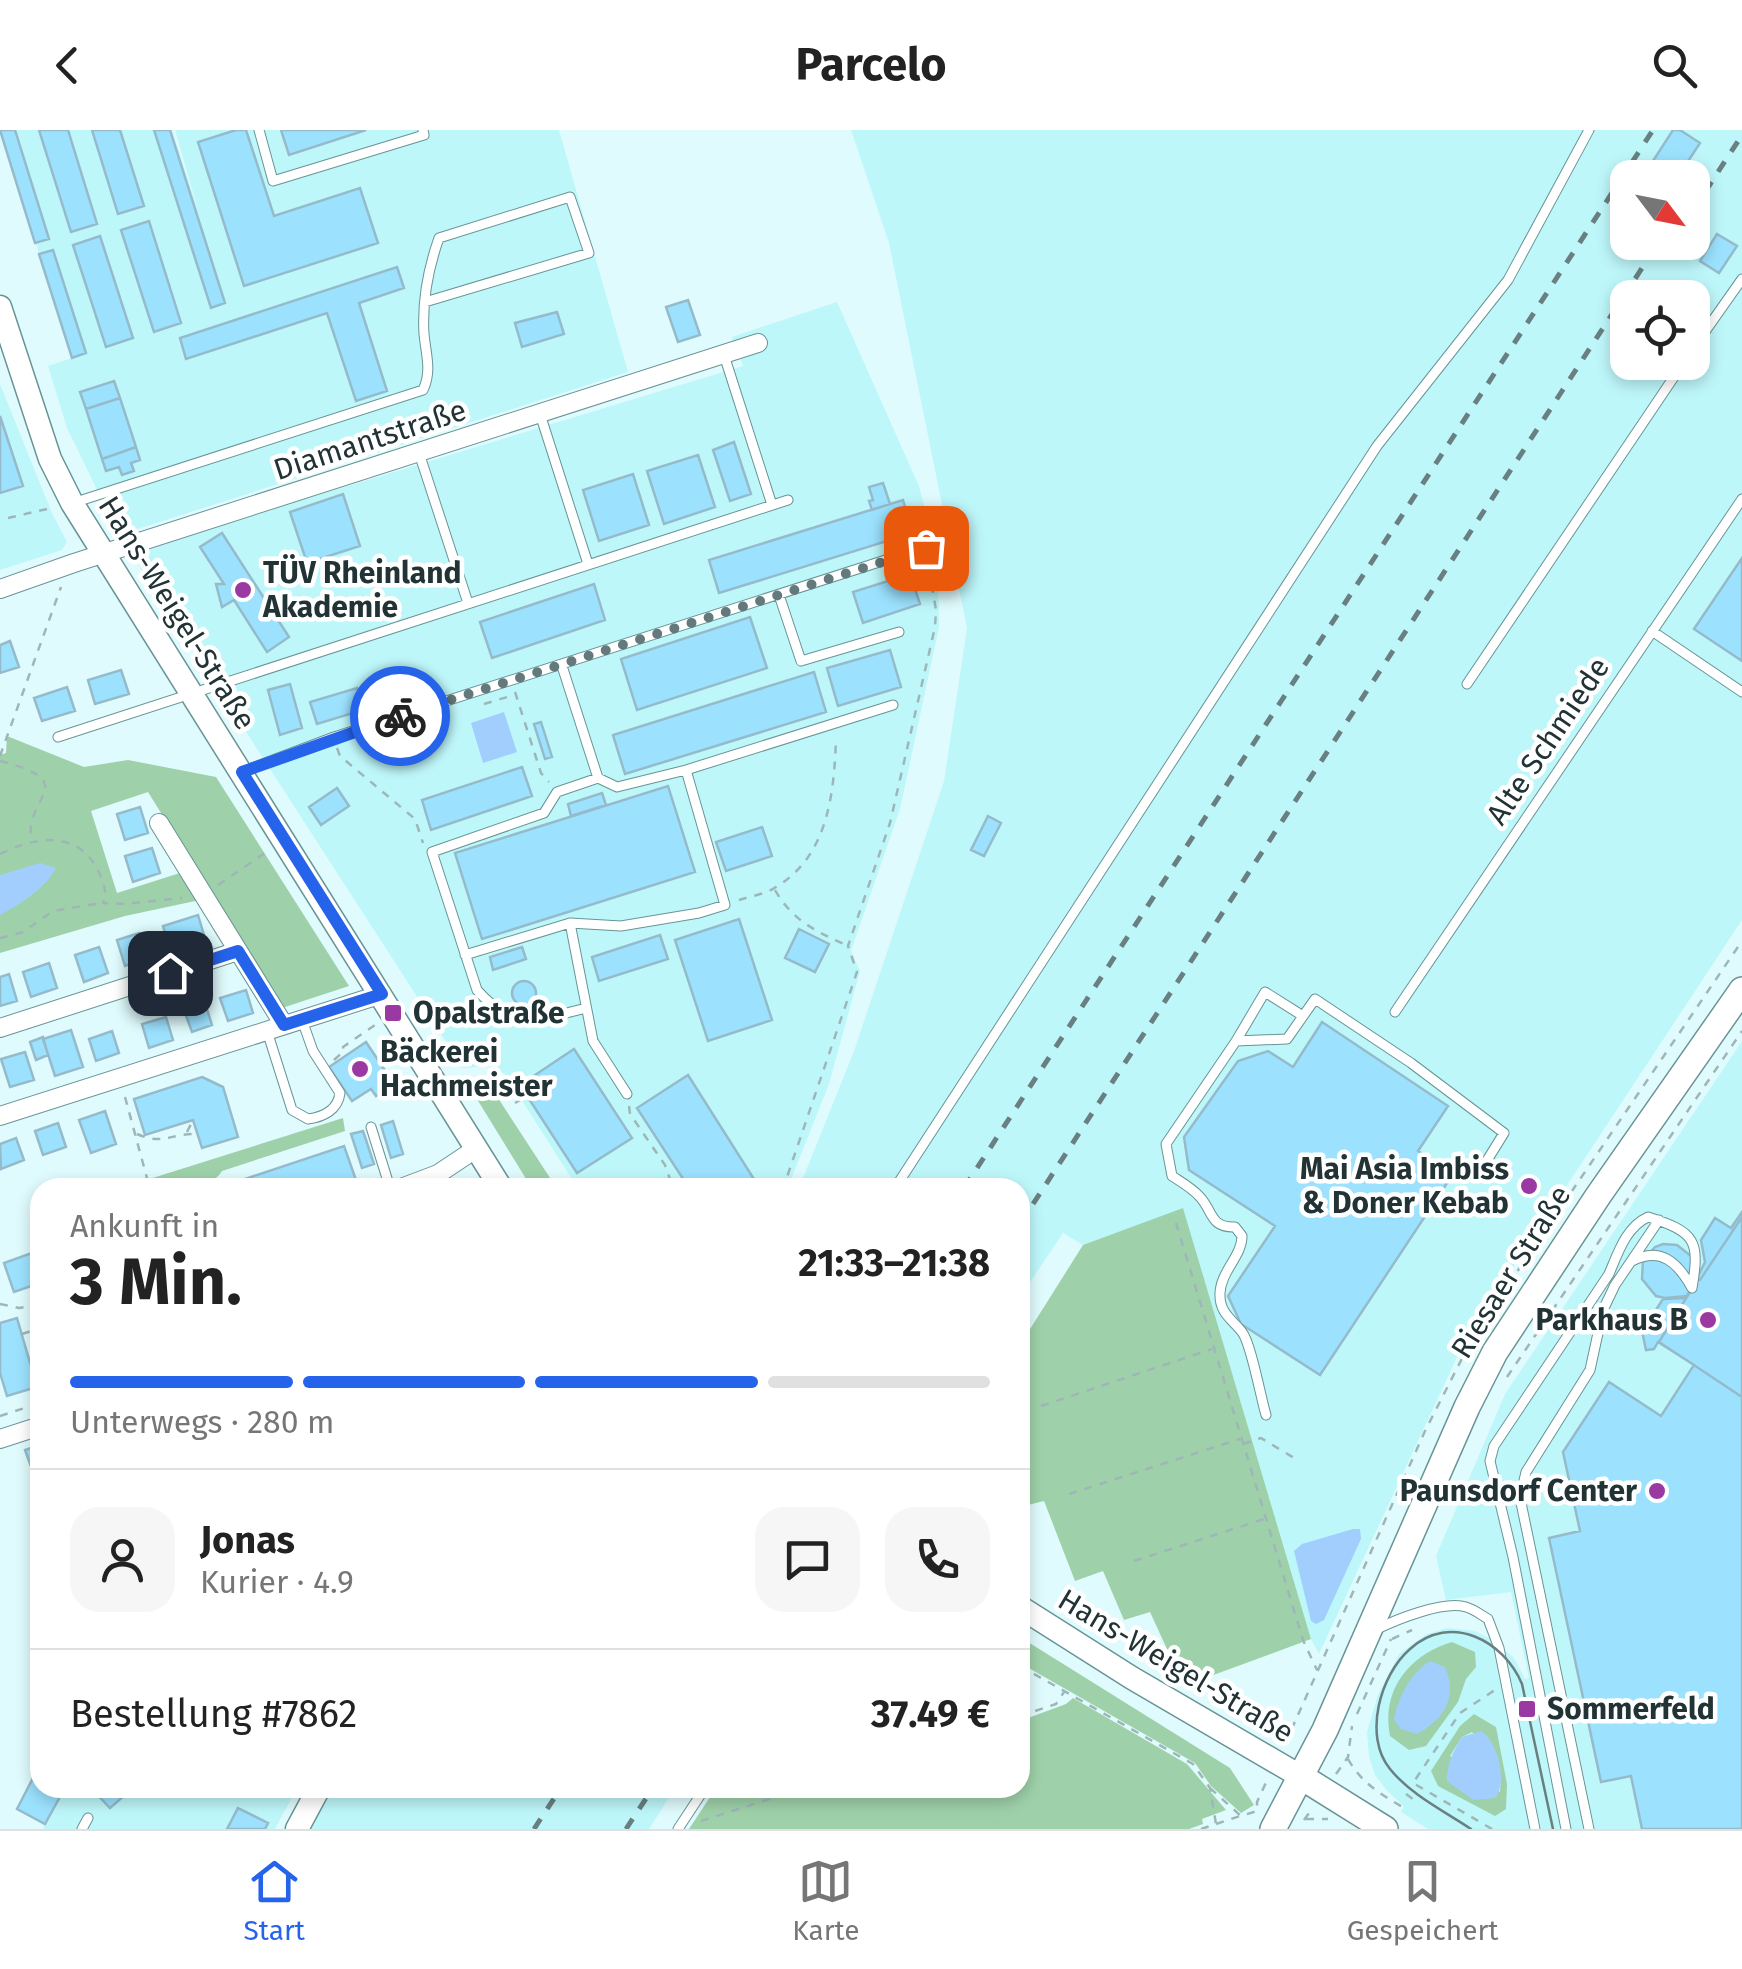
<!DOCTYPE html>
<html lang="de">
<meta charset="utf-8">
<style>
:root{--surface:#fff;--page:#f6f6f6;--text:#222;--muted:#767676;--line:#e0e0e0;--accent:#2563eb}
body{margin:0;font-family:"Fira Sans",sans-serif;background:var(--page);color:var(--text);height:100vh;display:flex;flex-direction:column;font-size:38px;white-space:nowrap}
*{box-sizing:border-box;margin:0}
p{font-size:32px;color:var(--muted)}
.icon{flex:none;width:55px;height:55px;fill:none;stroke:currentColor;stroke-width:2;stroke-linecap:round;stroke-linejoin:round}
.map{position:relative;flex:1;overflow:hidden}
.details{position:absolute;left:30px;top:1048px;width:1000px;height:620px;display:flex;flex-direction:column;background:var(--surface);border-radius:30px;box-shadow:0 5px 15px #0003}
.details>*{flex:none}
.needle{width:65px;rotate:122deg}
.fabs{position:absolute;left:1610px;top:30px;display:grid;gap:20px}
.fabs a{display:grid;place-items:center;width:100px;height:100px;border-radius:20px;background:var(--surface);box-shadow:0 5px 15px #0003;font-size:50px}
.pin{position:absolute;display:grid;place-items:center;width:85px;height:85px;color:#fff;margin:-42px;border-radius:20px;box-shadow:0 5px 15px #0006}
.courier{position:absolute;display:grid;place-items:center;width:100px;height:100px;margin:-50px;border:8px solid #2563eb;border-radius:50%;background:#fff;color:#222;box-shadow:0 2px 12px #0007}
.headline em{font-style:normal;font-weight:700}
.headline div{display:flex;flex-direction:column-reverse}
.headline{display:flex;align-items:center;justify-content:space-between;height:170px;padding:0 40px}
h1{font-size:65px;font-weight:700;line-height:75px}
.bar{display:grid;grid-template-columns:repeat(4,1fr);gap:15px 10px;align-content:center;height:120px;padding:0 40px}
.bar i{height:12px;border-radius:8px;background:var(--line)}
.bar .on{background:var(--accent)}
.bar p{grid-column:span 4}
.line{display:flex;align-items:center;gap:25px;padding:0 40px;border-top:2px solid var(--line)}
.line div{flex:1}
.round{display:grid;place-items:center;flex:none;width:105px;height:105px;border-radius:30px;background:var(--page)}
header{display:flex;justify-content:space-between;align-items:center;height:130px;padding:0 40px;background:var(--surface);font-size:45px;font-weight:700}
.dock{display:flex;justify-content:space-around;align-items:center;height:140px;border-top:2px solid var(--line);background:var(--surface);font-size:28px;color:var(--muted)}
.dock a{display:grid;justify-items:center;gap:5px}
.dock .on{color:var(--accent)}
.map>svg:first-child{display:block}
.built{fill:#bef7fa;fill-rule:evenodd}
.green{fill:#9ed1a9;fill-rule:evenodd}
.water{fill:#a2cefd}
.building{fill:#9ce2ff;stroke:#95bbcb;stroke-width:2.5}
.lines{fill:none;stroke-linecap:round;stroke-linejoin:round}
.service-casing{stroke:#699496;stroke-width:11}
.minor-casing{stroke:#699496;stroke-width:20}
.tertiary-casing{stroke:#699496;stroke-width:25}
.secondary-casing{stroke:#699496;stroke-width:28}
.path{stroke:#9eb6b8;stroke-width:2.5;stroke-dasharray:8 8;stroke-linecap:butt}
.service{stroke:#fff;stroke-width:9}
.minor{stroke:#fff;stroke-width:18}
.tertiary{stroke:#fff;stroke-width:22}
.secondary{stroke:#fff;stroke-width:25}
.tram{stroke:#6a7f81;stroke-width:2.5}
.rail{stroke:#6a7f81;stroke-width:5;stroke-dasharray:12 12;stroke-linecap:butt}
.done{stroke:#64797b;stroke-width:10;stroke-dasharray:0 18}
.route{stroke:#2563eb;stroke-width:12}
.poi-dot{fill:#9a39a1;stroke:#fff;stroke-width:4}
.labels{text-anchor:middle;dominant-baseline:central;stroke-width:9;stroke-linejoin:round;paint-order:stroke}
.street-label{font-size:30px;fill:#223335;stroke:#fff}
.poi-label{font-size:30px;font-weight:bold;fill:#223335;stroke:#fff;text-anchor:start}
</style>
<header><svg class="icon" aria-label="back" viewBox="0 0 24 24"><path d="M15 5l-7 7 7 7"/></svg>Parcelo<svg class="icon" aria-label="search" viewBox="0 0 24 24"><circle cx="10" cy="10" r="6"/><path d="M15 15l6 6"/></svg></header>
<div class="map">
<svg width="1742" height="1699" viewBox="0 0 1742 1699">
<rect width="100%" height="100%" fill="#e0fbfd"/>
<!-- built -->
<path class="built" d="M0,0H172L200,87L175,0H559L628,242L119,405L67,298L48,236L72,228Z
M851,0H1742V790L1465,1210L1319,1524L1311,1509L1183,1079L1083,1115L1063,1103L1020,1167V1058H799L854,921L944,651L967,498L889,113ZM1628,48H1692V112H1628ZM1628,168H1692V232H1628Z
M837,172L919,356L935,417L939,476V497L900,679L851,821L860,841L829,954L788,1057H641L627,1048L620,1057H577L505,944L490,936L463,938L130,422L743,236L732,207Z
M0,254L52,383L67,412L62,420L0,440Z
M1742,911V1699H1428L1401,1682L1404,1676L1388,1662L1375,1645L1369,1627L1367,1602L1378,1565L1399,1524L1425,1505L1447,1498L1475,1501L1495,1511L1514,1528L1525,1549L1529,1548L1511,1462L1446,1470L1436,1426L1505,1264Z
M65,1658H297L275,1699H43Z
M319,1658H675L649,1699H297Z"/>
<!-- green -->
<path class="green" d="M7,606L84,637L128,630L216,647L349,856L282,878L148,662L91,681L117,763L183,742L200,770L125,786L0,823V625L6,623Z
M479,959H488L496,965L556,1057H531L472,961Z
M343,988L345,1001L222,1041C205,1068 152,1058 124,1057Z
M1183,1078L1311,1509L1208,1547L1167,1519L1150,1482L1124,1490L1103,1441L1075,1451L1044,1371L1020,1377V1215L1083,1115Z
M1020,1507L1230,1638L1254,1675L1241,1683L1211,1656L1195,1633L1020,1533Z
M1452,1512L1475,1522L1476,1537L1466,1549L1458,1572L1426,1616L1409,1620L1390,1606C1381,1560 1409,1525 1452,1512Z
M1073,1568L1187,1634L1226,1680L1202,1689L1203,1694L1189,1699H689L716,1658H1020V1591L1066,1574Z
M1474,1584L1496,1597L1507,1654L1506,1679L1495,1686L1438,1656L1431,1641L1460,1596ZM1472,1602C1492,1620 1503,1633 1500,1662L1450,1626L1462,1607Z"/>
<!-- water -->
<path class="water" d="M504,582L517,622L483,633L471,593Z
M40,733L56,738C46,758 19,775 0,785V745Z
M1353,1399H1360L1361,1409L1324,1490L1316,1494L1311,1491L1294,1421L1302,1414Z
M1430,1531L1445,1537C1458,1567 1444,1589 1417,1604L1401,1599L1394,1590C1398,1567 1410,1544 1430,1531Z
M1481,1601C1498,1612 1508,1652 1495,1668L1473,1670L1447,1651C1447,1633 1453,1622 1462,1607Z"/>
<!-- building -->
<path class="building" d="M0,0H15L49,109L35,113Z
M39,0H68L97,94L71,102Z
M92,0H120L144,76L118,84Z
M154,0H170L225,173L211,178Z
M236,0H246L274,86L360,58L378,113L244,156L198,12Z
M281,0H366L289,25Z
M1673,0H1680L1700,13L1677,48H1642Z
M149,91L181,193L154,202L121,100Z
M1717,104L1737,116L1719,143L1700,131Z
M100,106L133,208L106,217L73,115Z
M53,120L86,223L72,228L39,124Z
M397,137L404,158L359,173L387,261L356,271L327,183L186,229L180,208Z
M688,170L700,205L678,212L666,177Z
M557,182L564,204L522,217L515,193Z
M114,251L120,268L86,279L80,262Z
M120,268L136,317L102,329L86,279Z
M0,286L23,356L0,363Z
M734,312L751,364L730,371L713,320Z
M136,317L140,330L131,333L134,341L122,345L119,337L106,341L102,329Z
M698,325L715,377L664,394L647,341Z
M633,344L649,395L599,411L583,360Z
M883,353L890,374L872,380L869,371L873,370L869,357Z
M343,364L360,416L307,433L290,382Z
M903,370L913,403L719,463L709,430Z
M222,403L289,507L267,522L234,470L222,477L216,454H224L200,417Z
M1742,428V531L1694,499Z
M910,444L920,474L863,493L853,462Z
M594,454L605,490L492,528L480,492Z
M750,487L767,538L637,580L621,529Z
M10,511L19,537L0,543V515Z
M890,520L901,557L838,576L827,538Z
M121,540L129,564L95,574L88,550Z
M814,542L826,582L625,644L613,605Z
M416,546L420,561L399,566L396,551Z
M290,554L302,598L280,605L268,560Z
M67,557L75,581L42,591L34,568Z
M357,558L363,580L317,594L310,572Z
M541,592L552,627L545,629L534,594Z
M522,637L532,666L431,700L422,670Z
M668,656L695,742L482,809L455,723Z
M337,658L349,676L321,695L309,677Z
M602,663L606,675L571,686L568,674Z
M140,677L148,703L125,710L117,684Z
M988,686L1001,693L984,726L971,720Z
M762,697L772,726L726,741L716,712Z
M152,718L160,743L133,752L125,726Z
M198,785L206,812L171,822L163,796Z
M739,789L772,890L708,911L675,810Z
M799,799L829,814L815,842L785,828Z
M139,803L148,828L125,836L117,810Z
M660,805L668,829L599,851L592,827Z
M99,817L108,843L84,852L75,825Z
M522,817L526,829L493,840L490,827Z
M49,833L57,858L31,867L23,842Z
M9,844L17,871L0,876V847Z
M512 863a12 12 0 1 1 24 0a12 12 0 1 1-24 0Z
M246,860L253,883L228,891L220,868Z
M205,873L212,895L192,902L184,880Z
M166,887L173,910L149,918L142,894Z
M1322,892L1448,976L1418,1021L1453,1044L1320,1245L1241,1194L1228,1166L1275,1096L1189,1040L1184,1007L1238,931L1268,921L1293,937Z
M71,900L83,937L55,946L43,909Z
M112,901L119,923L96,931L89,909Z
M43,907L48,925L36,930L30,912Z
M366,912L394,954L376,966L371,959L352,971L329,937Z
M574,919L632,1008L577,1043L520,955Z
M25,922L34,950L10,957L1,929Z
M688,945L757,1054L751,1058H689L637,978Z
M202,947L223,957L238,1007L202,1018L193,990L145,1005L134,969Z
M105,981L116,1014L91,1023L79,990Z
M393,991L403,1024L391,1028L381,995Z
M58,993L66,1017L43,1025L35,1001Z
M363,1001L374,1034L362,1038L351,1004Z
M16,1008L24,1030L1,1039L0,1014Z
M344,1016L356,1050L335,1058H228L227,1055Z
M1742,1082V1699H1642L1631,1646L1601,1652L1549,1408L1580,1401L1563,1322L1609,1252L1661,1286L1694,1235L1658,1212L1654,1219L1646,1220L1642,1201L1663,1169L1685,1168L1692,1158L1705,1132L1701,1110L1715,1088L1731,1098Z
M1742,1087V1267L1659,1212L1698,1149L1700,1150Z
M1663,1114L1677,1115L1691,1126L1698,1149L1687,1166L1665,1168L1656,1166L1642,1149L1643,1131L1655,1117Z
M40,1120V1153L14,1162L4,1133Z
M17,1188L37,1257L7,1266L0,1243V1193Z
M40,1315V1361L25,1320Z
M33,1648L40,1651V1658H51L62,1663L45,1694L17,1679Z
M96,1658H133L110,1678L93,1660Z
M238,1678L268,1693L265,1699H227Z"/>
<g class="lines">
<!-- service casing -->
<g class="service-casing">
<path id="service" d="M259,0L273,51L424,5L423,0
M1692,220L1742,149
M724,225L772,375
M540,284L588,434
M419,323L468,473
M76,372L423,260C432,241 426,225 424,204C422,171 428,139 439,108L570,67L589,123L425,172
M779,465L801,531L899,502
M1652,501L1742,562
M562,536L598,648L557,662L544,683L432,722L477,860C514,902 538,890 586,878
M1467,554L1684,232
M58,607L788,370
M686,640L893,575
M244,641L334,607L926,417
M570,793L593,911L627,964
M465,825L570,793L621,796L699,783L725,775L686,640L617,657L598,648
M1395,882L1742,369
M267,901L292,980L308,989C323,987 338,980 340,963L313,921L302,890
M1236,911L1265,862L1303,886
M371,997L390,1058
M895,1058L1377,316L1508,150L1589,0
M1632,1131C1661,1116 1678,1133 1692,1158
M1266,1285C1261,1269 1251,1213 1242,1202C1232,1189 1219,1183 1220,1163C1221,1141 1242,1126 1242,1106L1235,1097C1210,1098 1213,1081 1200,1067C1192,1058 1181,1052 1172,1046L1166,1014L1236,911L1287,909L1315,869L1411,933L1504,1003L1478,1045
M1375,1500C1395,1490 1444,1470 1466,1477C1474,1479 1481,1485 1488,1489L1499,1518L1535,1699
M82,1699L88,1688
M678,1699L705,1658
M1566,1699L1513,1427L1490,1331L1494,1316L1609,1144C1618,1123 1626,1097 1648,1087C1696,1102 1700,1111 1692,1158
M1589,1699L1520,1368L1526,1342L1590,1240L1603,1180L1615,1155L1659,1090"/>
</g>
<!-- minor casing -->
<g class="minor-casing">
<path id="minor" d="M0,459L74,433L758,213
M159,693L284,895
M0,898L238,821
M0,986L382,864
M401,1058L438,1044L477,1018
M0,1309L40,1296"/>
</g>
<!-- tertiary casing -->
<g class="tertiary-casing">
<path id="tertiary" d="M0,177L50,329L72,373L501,1058
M1020,1477L1132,1548L1300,1646
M297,1699L319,1658"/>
</g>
<!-- secondary casing -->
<g class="secondary-casing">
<path id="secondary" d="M1300,1646L1385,1699
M1273,1699L1325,1600L1467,1277L1495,1222L1598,1066L1742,860"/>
</g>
<!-- path -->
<path class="path" d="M8,388L51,378
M515,562L541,643L549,652
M484,574L514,565
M337,618L340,626L415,689L423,713
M0,626L61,457
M0,631C83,652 25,666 31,709
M0,724C50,699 94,705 106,765L103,773L124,774L182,768
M218,755L265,723
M775,760C792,790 815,801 846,815
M739,770C751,766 766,764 776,757C828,726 834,664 836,609
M0,808L23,802L53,781L102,773
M334,930L344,921L343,917L375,895
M125,967L148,1052L157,1058
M515,973L522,969
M629,976L630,984L665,1035L673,1058
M187,1002L193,990
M137,1004C164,1016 170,1003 198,1004
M336,1057V1058
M463,1058L473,1054
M778,1058L787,1047L857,842L848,816L890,693L935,497L936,480L928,433
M1176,1093L1303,1510L1317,1540
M33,1155L39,1173
M0,1174L19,1178L40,1175
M22,1204L40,1198
M32,1240L40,1238
M1507,1247L1742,901
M1041,1276L1212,1219
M0,1286L40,1273
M1243,1314L1261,1308L1294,1328
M1069,1364L1240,1309
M1134,1431L1264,1389
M1392,1509L1412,1500
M1020,1536L1193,1634L1210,1658L1216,1694
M1357,1584L1391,1509
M1020,1586L1056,1574L1064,1562
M1285,1614L1425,1301L1474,1205L1742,811
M1348,1629C1362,1654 1382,1665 1406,1679
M1336,1644L1348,1627L1352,1596
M1210,1658L1241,1686L1257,1681V1672L1268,1648
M1406,1664L1413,1669
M1306,1689H1328
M1304,1690L1312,1679
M701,1691L804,1658
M1201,1699L1240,1686
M1492,1699L1413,1653L1460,1583L1495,1560"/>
<!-- service -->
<use href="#service" class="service"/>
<!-- minor -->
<use href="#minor" class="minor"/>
<!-- tertiary -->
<use href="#tertiary" class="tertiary"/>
<!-- secondary -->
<use href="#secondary" class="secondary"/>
<!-- tram -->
<path class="tram" d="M1471,1699C1444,1681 1411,1665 1390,1639C1363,1606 1380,1545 1410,1519C1451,1482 1504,1511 1522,1554L1553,1699"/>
<!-- rail -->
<path class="rail" d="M1692,82L1742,5
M964,1058L1653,0
M1020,1094L1659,112
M534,1699L561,1658
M626,1699L653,1658"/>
</g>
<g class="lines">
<!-- done -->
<path class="done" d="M400,586L926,418"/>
<!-- route -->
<path class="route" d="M170,843L238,821L284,895L382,864L242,642L400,586"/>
</g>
<!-- markers -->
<g class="poi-dot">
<circle cx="243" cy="460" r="10"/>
<rect x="383" y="873" width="20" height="20" rx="5"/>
<circle cx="360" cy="939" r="10"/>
<circle cx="1529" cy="1056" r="10"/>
<circle cx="1708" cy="1190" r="10"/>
<circle cx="1657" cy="1361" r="10"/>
<rect x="1517" y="1569" width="20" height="20" rx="5"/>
</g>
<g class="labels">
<!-- street labels -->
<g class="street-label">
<text transform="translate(370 310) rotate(-18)">Diamantstraße</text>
<text transform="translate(177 483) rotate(58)">Hans-Weigel-Straße</text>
<text transform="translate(1548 611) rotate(-56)">Alte Schmiede</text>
<text transform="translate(1511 1142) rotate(-58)">Riesaer Straße</text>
<text transform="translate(1176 1536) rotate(31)">Hans-Weigel-Straße</text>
</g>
<!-- poi labels -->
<g class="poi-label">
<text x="263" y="443">TÜV Rheinland<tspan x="263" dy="34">Akademie</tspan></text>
<text x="413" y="883">Opalstraße</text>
<text x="380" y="922">Bäckerei<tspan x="380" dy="34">Hachmeister</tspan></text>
<text x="1509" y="1039" text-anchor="end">Mai Asia Imbiss<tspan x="1509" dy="34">&amp; Doner Kebab</tspan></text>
<text x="1688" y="1190" text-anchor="end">Parkhaus B</text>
<text x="1637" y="1361" text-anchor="end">Paunsdorf Center</text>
<text x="1547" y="1579">Sommerfeld</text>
</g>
</g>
</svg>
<div class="fabs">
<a><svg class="needle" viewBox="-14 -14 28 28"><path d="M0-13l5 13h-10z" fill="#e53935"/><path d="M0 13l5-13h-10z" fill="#767676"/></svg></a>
<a><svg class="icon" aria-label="locate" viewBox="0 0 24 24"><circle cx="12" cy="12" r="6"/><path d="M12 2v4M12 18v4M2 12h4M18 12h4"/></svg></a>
</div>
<div class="pin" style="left:926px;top:418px;background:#ea580c"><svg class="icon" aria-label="bag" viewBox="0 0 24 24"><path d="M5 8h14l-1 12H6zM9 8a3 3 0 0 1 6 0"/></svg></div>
<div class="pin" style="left:170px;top:843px;background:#1f2937"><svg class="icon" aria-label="home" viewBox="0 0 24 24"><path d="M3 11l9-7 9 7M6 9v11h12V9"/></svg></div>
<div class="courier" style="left:400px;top:586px"><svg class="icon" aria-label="bike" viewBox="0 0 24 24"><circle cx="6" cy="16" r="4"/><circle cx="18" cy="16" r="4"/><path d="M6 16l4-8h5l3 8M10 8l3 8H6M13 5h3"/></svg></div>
<section class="details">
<div class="headline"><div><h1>3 Min.</h1><p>Ankunft in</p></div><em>21:33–21:38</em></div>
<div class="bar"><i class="on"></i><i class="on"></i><i class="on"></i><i></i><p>Unterwegs · 280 m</p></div>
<div class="line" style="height:180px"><a class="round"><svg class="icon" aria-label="person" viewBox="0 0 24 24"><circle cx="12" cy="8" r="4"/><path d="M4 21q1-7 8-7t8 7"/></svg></a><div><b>Jonas</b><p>Kurier · 4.9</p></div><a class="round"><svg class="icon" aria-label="chat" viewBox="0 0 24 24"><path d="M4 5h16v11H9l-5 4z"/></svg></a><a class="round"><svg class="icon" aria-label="phone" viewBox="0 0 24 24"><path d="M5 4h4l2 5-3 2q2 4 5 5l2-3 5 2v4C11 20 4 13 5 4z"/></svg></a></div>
<div class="line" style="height:130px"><div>Bestellung #7862</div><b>37.49 €</b></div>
</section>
</div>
<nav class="dock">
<a class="on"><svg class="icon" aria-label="home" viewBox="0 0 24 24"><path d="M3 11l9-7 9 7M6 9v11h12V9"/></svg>Start</a>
<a><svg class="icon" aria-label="map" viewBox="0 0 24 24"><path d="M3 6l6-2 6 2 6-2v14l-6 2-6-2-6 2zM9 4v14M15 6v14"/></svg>Karte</a>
<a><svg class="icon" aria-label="saved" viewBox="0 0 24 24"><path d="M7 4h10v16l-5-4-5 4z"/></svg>Gespeichert</a>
</nav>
